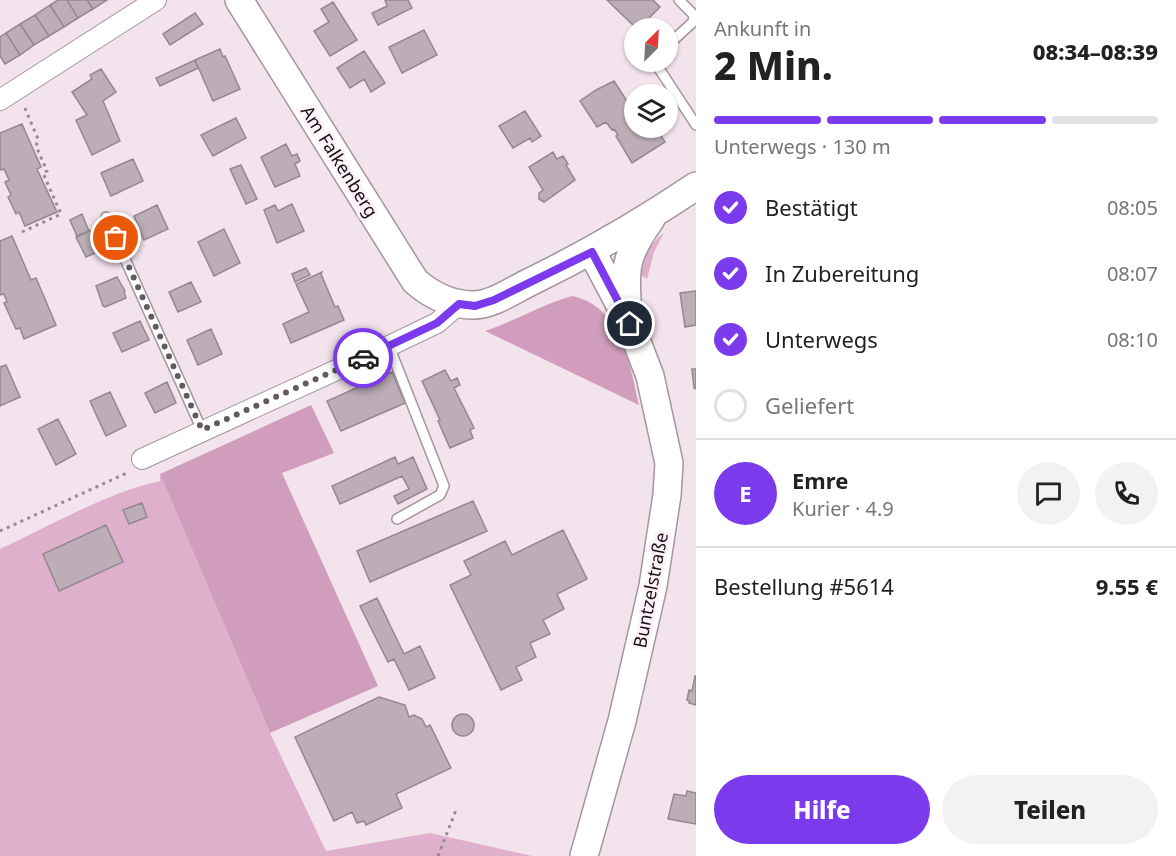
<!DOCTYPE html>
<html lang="de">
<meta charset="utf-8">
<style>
:root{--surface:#fff;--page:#f2f2f2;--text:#222;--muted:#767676;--line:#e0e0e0;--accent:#7c3aed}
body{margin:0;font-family:"Noto Sans",sans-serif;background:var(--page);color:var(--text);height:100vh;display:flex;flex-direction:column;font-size:22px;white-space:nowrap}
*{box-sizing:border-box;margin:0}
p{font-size:20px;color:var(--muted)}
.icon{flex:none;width:33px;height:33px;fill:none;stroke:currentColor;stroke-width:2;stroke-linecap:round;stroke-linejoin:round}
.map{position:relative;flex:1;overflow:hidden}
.side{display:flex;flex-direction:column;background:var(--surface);width:480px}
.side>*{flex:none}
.needle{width:39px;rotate:24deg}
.buttons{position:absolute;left:624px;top:18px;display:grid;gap:12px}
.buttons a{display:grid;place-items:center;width:54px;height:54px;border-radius:50%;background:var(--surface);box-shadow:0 2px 4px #0004;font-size:30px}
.pin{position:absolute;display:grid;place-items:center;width:51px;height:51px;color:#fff;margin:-26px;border:3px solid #fff;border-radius:50%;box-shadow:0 2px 6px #0007}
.courier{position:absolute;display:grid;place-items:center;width:60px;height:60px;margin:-30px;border:4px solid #7c3aed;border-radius:50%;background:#fff;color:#222;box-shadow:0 2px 8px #0007}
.overview em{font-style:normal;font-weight:800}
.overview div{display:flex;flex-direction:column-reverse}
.overview{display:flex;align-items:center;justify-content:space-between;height:102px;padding:0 18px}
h1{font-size:39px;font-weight:800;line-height:45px}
.bar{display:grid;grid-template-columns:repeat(4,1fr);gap:9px 6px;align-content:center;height:72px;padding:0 18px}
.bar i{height:8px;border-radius:4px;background:var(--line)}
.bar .current{background:var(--accent)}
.bar p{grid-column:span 4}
.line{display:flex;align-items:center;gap:15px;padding:0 18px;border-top:2px solid var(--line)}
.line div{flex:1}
.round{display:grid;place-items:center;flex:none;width:63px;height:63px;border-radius:32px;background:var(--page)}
ol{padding:0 18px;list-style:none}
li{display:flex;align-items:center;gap:18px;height:66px}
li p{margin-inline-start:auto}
li .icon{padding:6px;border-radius:50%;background:var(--accent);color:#fff;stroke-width:4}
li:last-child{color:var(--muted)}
li i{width:33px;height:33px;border:3px solid var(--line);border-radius:50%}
.button{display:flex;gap:12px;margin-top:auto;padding:12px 18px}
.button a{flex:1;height:69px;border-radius:36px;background:var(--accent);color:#fff;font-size:24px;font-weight:800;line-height:69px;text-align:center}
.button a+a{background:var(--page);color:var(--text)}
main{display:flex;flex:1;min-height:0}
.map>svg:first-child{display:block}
.green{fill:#deb0cb}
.forest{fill:#d09ebc}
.building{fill:#bdadb6;stroke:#95878f;stroke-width:1.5}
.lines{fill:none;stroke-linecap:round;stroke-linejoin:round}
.lane-casing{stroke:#a4959e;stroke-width:12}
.street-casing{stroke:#a4959e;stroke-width:22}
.secondary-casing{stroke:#a4959e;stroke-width:30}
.path{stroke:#978b92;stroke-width:3;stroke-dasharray:3 4.5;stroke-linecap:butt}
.lane{stroke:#fff;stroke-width:9}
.street{stroke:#fff;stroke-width:20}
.secondary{stroke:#fff;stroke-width:27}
.done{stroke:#635a60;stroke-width:6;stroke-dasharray:0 10.8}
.route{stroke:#7c3aed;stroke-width:8}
.labels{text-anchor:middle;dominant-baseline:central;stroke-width:6;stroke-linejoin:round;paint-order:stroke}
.street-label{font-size:18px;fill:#161114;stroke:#fff1f9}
</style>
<main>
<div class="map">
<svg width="696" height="856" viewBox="0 0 696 856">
<rect width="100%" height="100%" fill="#f3e3ec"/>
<!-- green -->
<path class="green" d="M664,233L654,252L647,279L641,275C643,257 649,244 664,233Z
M160,474L270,733L326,851L430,833L532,856H0V549C50,526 106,493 160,481Z"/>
<!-- forest -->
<path class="forest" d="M572,296C621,306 630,364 639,405L485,331C515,321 543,304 572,296Z
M311,405L334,453L282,473L378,686L270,733L160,474Z"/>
<!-- building -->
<path class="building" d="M58,0H67L78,18L64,27L50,5Z
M67,0H87L93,9L78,18Z
M87,0H107L93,9Z
M385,0H408L412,8L378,25L372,13L387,6Z
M607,0H653L660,7L639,28H636Z
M333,2L357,40L330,56L314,31L329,22L321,9Z
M50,5L64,27L49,36L35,15Z
M195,13L203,24L170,45L163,34Z
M35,15L49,36L34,45L20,24Z
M20,24L34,45L20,55L6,33Z
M424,30L437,55L402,73L389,47Z
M6,33L20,55L5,64L0,56V37Z
M220,49L223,57L225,56L240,89L213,101L195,60Z
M364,51L385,83L371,92L364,79L350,88L337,68Z
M195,60L198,68L160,86L156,78Z
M101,69L116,92L103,101L120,141L92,155L76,120L87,115L72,92L92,79L90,75Z
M614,81L630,106L632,104L634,108V128H656L665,142L632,163L616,136L618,135L614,129L612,130L606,122L597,127L580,101L596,90Z
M525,111L541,136L532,142L530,138L513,148L499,126Z
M236,118L246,138L213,156L201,135Z
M22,124L41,167L37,169L57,212L25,226L19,212L16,214L8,197L11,195L5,182L9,180L4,169L1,170L0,168V133Z
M286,144L292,156L297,154L300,161L295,164L300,176L275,187L261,157Z
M553,152L557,159L563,156L568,164L566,165L575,180L544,202L539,199V193L543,190L529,167Z
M133,159L143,181L111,196L101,173Z
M241,165L257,199L246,204L230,169Z
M292,204L304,231L277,243L264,210L275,205L278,211Z
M157,205L168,229L144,240L134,216Z
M82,214L89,231L77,236L70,220Z
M96,228L106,248L86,257L76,237Z
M224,229L240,263L214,276L198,242Z
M12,236L31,280L36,278L56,325L24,339L20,328L16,329L4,303L7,302L4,294L0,295V241Z
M306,268L310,275L295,282L292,274Z
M322,272L321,274L335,307L338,306L344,320L291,343L283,324L309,312L296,284Z
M117,277L125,291L124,292L126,298L105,307L103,306L96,286Z
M191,282L201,302L178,312L169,292Z
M696,291V325L685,327L680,293Z
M140,321L149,340L122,352L113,333Z
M211,329L222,354L198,365L187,340Z
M6,365L20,397L0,406V367Z
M692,369H696V389L694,388Z
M445,370L451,381L457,378L460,385L454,388L474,428L470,430L473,438L450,448L438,421L440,420L422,381Z
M392,372L405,403L341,431L327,401Z
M167,382L176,403L155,413L145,393Z
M110,392L126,426L106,436L90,401Z
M58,419L76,454L56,465L38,429Z
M395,457L398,464L413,457L427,489L398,504L394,496L409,489L402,476L340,504L332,486Z
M473,501L487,531L370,582L357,551Z
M142,503L147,517L129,524L123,510Z
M106,525L123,562L59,591L43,554Z
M563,530L587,579L557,594L564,609L543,620L550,634L530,643L536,657L516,667L522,680L501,690L450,585L471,575L464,561L505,541L512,555Z
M377,598L404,654L420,646L435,678L409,690L394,659L388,662L360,606Z
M695,676H696V705L689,703V701L687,700L689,690L692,691Z
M379,697L405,705L409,717L414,715L422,719L426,727L430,725L451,768L396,794L402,808L366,825L364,821L357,823L352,812L334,821L295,737Z
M452 725a11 11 0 1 1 22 0a11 11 0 1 1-22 0Z
M687,791L696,793V824L668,819L674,794L686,796Z"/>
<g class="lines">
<!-- lane casing -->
<g class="lane-casing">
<path id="lane" d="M668,45L693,22L694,15L679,0
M659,62L658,67L696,125
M106,217L202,430
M389,346L444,486L440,495L397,519"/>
</g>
<!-- street casing -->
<g class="street-casing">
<path id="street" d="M0,100L156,0
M142,459L389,346L437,323L459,304"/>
</g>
<!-- secondary casing -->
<g class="secondary-casing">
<path id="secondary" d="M239,0L415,281C431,295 451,305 473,305C492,305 512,291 528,283C588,254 641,223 696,186
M628,312C624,269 625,255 651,219
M584,856L622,721L653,586L667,495L669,463L650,376L630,324L592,252"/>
</g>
<!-- path -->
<path class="path" d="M22,232L61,214L43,173L47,171L36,146L38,139L24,106
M0,531L129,472
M438,856L456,810"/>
<!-- lane -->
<use href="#lane" class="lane"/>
<!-- street -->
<use href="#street" class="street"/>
<!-- secondary -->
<use href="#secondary" class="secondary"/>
</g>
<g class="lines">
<!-- done -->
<path class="done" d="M116,238L202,430L363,358"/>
<!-- route -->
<path class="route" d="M363,358L437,323L459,304L475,306L494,300L592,252L630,324"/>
</g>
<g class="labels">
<!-- street labels -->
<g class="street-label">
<text transform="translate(340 161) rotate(58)">Am Falkenberg</text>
<text transform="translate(650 590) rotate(-79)">Buntzelstraße</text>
</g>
</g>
</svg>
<div class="buttons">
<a><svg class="needle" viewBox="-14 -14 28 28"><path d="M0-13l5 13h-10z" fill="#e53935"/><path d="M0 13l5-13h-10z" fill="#767676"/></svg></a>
<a><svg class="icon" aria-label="layers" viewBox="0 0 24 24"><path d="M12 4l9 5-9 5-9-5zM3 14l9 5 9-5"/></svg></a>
</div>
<div class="pin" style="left:116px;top:238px;background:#ea580c"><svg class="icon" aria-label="bag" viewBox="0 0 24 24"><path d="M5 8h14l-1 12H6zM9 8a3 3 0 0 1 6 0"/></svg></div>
<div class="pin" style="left:630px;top:324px;background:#1f2937"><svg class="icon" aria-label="home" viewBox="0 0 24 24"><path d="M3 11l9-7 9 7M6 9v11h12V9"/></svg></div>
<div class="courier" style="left:363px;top:358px"><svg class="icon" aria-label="car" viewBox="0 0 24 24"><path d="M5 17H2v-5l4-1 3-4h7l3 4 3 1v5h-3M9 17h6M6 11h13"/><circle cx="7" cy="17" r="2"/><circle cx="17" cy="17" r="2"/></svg></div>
</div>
<section class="side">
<div class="overview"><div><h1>2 Min.</h1><p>Ankunft in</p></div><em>08:34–08:39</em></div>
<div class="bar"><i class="current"></i><i class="current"></i><i class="current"></i><i></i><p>Unterwegs · 130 m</p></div>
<ol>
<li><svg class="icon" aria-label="check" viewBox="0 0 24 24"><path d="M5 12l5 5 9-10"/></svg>Bestätigt<p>08:05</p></li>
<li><svg class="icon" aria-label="check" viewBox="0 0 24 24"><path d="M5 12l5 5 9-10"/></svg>In Zubereitung<p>08:07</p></li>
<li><svg class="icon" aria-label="check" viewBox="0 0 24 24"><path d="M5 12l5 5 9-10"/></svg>Unterwegs<p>08:10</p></li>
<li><i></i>Geliefert</li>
</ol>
<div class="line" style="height:108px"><b class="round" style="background:var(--accent);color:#fff">E</b><div><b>Emre</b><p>Kurier · 4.9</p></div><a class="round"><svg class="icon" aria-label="chat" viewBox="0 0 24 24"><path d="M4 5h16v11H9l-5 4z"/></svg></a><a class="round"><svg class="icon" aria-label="phone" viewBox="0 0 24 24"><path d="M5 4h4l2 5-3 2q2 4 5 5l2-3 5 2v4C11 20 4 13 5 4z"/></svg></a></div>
<div class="line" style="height:78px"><div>Bestellung #5614</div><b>9.55 €</b></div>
<div class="button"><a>Hilfe</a><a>Teilen</a></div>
</section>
</main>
